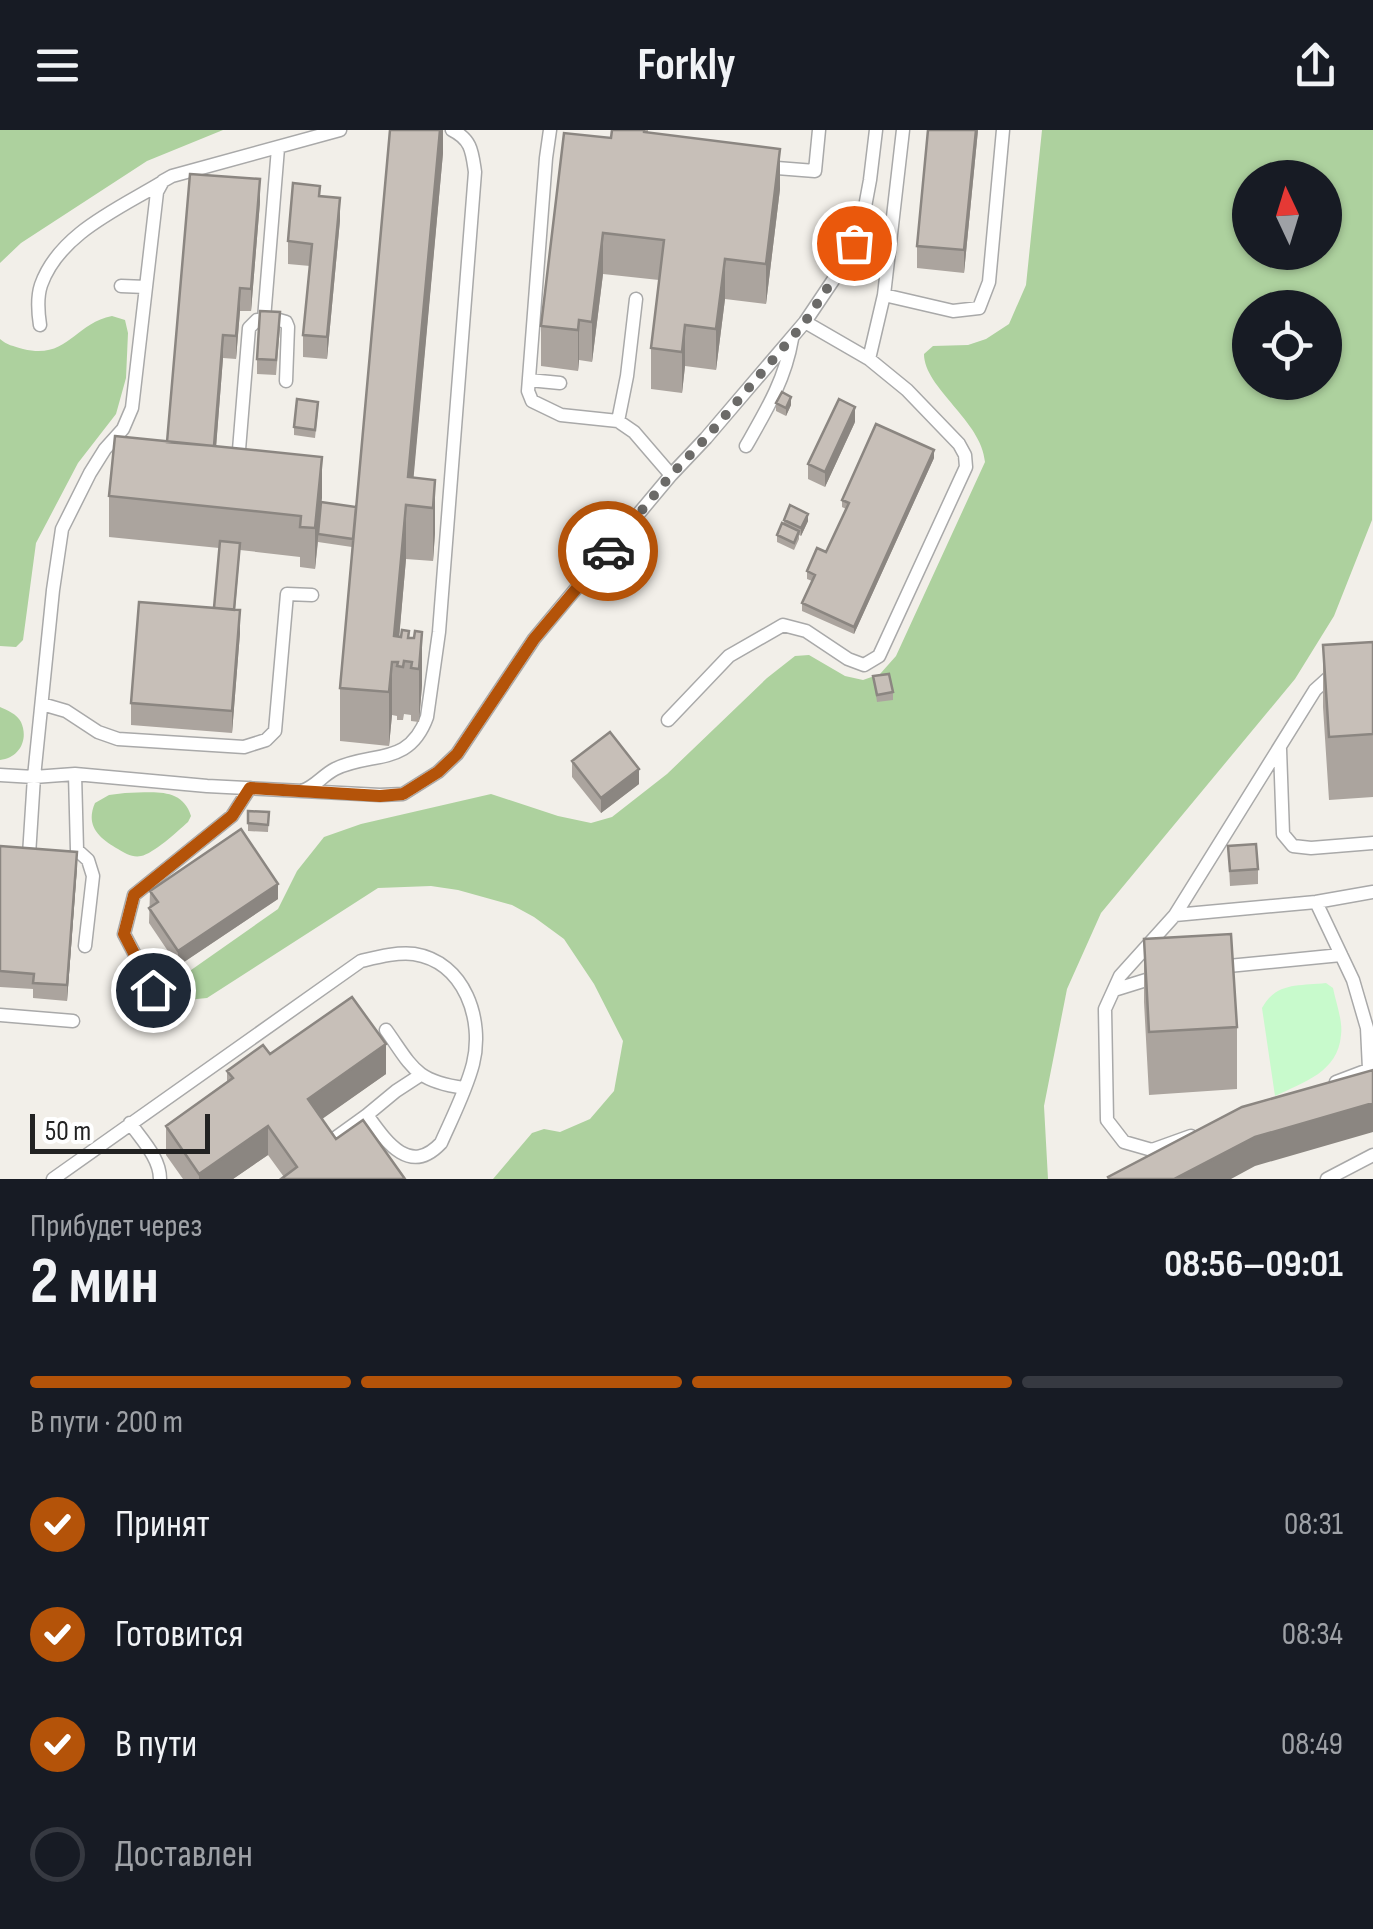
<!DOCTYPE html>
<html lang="ru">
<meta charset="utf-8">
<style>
:root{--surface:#171b24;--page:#20242c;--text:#f1f3f6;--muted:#9ea1a6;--line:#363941;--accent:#b45309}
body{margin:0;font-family:"Sofia Sans Condensed",sans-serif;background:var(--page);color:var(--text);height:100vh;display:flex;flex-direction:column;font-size:38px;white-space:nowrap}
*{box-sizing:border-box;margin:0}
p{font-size:32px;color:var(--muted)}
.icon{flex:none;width:55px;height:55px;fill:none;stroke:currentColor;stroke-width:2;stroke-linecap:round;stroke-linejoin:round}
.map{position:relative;height:1049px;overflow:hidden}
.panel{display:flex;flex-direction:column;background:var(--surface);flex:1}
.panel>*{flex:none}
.needle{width:65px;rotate:356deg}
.buttons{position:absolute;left:1232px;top:30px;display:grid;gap:20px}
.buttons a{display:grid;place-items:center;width:110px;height:110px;border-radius:50%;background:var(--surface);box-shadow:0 2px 8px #0004;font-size:50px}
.scale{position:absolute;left:30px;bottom:25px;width:180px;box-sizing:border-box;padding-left:10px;border:5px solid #222;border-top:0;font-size:28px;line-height:35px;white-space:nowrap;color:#222;-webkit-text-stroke:8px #fff;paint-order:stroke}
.pin{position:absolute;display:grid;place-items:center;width:85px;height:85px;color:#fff;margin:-42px;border:5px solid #fff;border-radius:50%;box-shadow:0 2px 10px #0007}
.courier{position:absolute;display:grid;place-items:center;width:100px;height:100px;margin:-50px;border:8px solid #b45309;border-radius:50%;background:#fff;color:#222;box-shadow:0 2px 12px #0007}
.overview em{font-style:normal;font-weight:700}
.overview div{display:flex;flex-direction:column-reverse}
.overview{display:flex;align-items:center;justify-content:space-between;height:170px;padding:0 30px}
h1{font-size:65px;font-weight:700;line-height:75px}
.bar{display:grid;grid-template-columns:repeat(4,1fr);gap:15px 10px;align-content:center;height:120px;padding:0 30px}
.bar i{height:12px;border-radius:8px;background:var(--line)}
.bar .active{background:var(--accent)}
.bar p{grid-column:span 4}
ol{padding:0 30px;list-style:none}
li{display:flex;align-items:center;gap:30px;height:110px}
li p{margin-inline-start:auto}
li .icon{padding:10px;border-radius:50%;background:var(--accent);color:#fff;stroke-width:4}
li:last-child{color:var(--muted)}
li i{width:55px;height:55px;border:5px solid var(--line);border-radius:50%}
header{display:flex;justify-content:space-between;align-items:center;height:130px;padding:0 30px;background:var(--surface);font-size:45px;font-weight:700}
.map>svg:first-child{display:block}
.forest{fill:#add19e;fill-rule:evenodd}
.park{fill:#c8facc}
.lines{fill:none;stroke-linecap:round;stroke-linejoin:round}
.service-casing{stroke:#a9a9a9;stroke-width:15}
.service{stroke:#fff;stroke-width:12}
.wall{fill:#aba49e}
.shaded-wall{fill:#8b8681}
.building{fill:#c7bfb8;stroke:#8b8681;stroke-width:2.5}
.done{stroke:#6b6a68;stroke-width:10;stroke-dasharray:0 18}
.route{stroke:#b45309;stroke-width:12}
</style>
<header><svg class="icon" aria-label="menu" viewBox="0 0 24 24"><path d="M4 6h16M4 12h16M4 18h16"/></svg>Forkly<svg class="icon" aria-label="share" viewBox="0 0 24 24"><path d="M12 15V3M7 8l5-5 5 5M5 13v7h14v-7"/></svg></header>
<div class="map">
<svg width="1373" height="1049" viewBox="0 0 1373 1049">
<rect width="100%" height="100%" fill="#f2efe9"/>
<!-- forest -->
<path class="forest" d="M0,0H223L147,31L21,113L0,133Z
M1042,0H1373L1372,390L1334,486L1295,549L1101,783L1067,859L1044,976L1048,1049H493L532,1003L544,999L560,1002L590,989L614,961L623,911L594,854L564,809L534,787L512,775L458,760L431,756L378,758L207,868L187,870L177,866L178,856L184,845L278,779L297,741L324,707L361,694L491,664L558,686L591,693L612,687L667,644L767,548L795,526L809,525L845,546L863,550L880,544L896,526L985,332C982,291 924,258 924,224L933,216L968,215L986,209L1009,194L1026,155ZM1250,48H1325V122H1250ZM1250,178H1325V252H1250Z
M112,186L125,190L128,203L126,248L116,284L78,333L36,413L23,510L16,517L0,516V209C7,215 13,216 23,219C68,230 73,194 112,186Z
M0,577C7,580 17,584 21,592C29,610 19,628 0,630Z
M125,663C151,663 182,656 191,686L188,692C178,701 153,724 141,726C133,728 124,723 118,719C99,708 85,696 95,673L109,665Z"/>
<!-- park -->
<path class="park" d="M1326,853L1333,858C1336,873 1343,891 1341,905C1338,942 1304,952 1275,966L1262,878C1276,852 1299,856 1326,853Z"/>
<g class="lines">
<!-- service casing -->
<g class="service-casing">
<path id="service" d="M550,0L546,28L528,261L532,271L561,285L618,291L634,302L671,345
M764,37L815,41L819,0
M121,156L146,157
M884,165L953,181L979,178L989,152L1003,0
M264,189L278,18
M40,195C38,182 37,167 41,155C59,104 118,79 161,53
M869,229L884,165L903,0
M529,250L560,253
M618,291L627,246L636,169
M746,316C766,281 785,250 792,209
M238,332L249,198L257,190H279L286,192L288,197L286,251
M42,574L66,581L98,602L118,609L244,617L266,610L275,601L287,464L312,465
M668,590L729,526L783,495L806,501L848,529L864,535L879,526L966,337L965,325L959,314L907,260L869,229L805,192
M1280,619L1283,704L1293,716L1311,718L1373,713
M75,644L77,720L88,730L93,746L85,816
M0,645L34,647L75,644L207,656L380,665L403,664L438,642L457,624L534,509L671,345L706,308L805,192L842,137L862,93L870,50L876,0
M302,661C315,657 323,645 335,639C372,621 409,637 427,587L439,502L475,42C472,22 472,10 452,0
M29,725L34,647L53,460L62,399L90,343L105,319L123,299L132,278L157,62L163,51L172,46L340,0
M1316,772L1353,850L1367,898L1369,939
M1175,785L1316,772L1373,762
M1218,837L1341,825
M153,859L124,804L134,765L232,686L250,658
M1114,860L1159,846
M0,885L73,891
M386,900C413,938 415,951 464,958
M1336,952L1373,938
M367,985L396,961L419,946
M130,993C142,1010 160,1028 160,1049
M1191,1006L1152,1020L1124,1012L1107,990L1105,879L1120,846L1175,785L1315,560L1336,541
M53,1049L361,831C378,827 397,822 414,824C465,832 484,890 473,934C466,961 452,988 441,1013C409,1047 385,1010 367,985L324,1016
M1327,1049L1373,1025"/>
</g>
<!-- service -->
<use href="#service" class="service"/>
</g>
<!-- wall -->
<path class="wall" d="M443,0V23L413,348L435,350V403L433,431L406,429L399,507L414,508L422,555L419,592L411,591V585L404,584L403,590H397V586L392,585L389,616L340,611V558L352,417L318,412L315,439L300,437V427L240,420L235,480L240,503L232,603L131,595V573L214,478L219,418L109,407V366L167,312L260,72L251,181H240L236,229L223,228L216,316L322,373L356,377Z
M628,0H648V3L780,59L766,174L725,169L716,240L685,236L682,263L651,259V218L659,150L603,144L592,232L579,230L578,241L541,236V196L611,8Z
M978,0L964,143L917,138V116Z
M320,66L340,90L327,229L303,227V205L310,136L288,134V111Z
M280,197L276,245L257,244V229Z
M776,273L791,275L786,286L776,281Z
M318,280L315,308L294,305V297Z
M855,292L825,357L808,349V334Z
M934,328L854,504L802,481V473L812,451L807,449V441L826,422L846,379L842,377V370Z
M784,390L808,391L801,406L799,405V409L794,420L777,412V405L784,394Z
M1373,512V667L1329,670L1323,577V515Z
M873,546L893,562V570L877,572Z
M572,631L639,654L601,683L572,647Z
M248,681L269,682L268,702L248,701Z
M0,716L77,737L67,871L33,868V859L0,857Z
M1228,716L1258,739V754L1230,756Z
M150,761L278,769L178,836L149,793Z
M1144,809L1237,897V959L1149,965L1144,872Z
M270,924L386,944L321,989L336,1009L284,1047L268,1025L233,1049H183L166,1025V996L227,952V941Z"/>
<!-- shaded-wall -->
<path class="shaded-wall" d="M440,0H443V23L411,376L408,347Z
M976,0H978L964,143V120Z
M780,19V59L766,174V134Z
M260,49V72L251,181V159Z
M340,68V90L327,229V207Z
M603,103V144L592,232V192Z
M725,129V169L716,240V199Z
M240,158V181L236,229V206Z
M579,190V230L578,241V200Z
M685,195V236L682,263V222Z
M223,205V228L213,357V335Z
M791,267V275L786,286V278Z
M855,277V292L825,357V342Z
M934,320V328L854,504V497Z
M322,327V368L315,439V398Z
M435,350V403L433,431V378Z
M406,375V429L397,532L394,506Z
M808,384V391L801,406V398Z
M240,480V503L232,603V581Z
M422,502V555L419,592V539Z
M392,532V585L389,616V562Z
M639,639V654L601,683V668Z
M77,722V737L67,871V855Z
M278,754V769L178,836V821Z
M386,914V944L308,999V969Z
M1373,973V1002L1255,1036L1231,1049H1174L1255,1007Z
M268,996V1025L233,1049H199V1044Z"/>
<!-- building -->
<path class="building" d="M390,0H440L408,347L435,350L433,378L406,375L394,506L401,507L402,500L409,501L408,508H414L415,501L422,502L419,539L411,538L412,532L404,531L403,537L397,536L398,532H392L389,562L340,558Z
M612,0H644V2L780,19L766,134L725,129L716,199L685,195L682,222L651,218L664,110L603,103L592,192L579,190L578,200L541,196L564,3L611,8Z
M928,0H976L964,120L917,116Z
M190,44L260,49L251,159L240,158L236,206L223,205L214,316L167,312Z
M293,53L320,56L319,66L340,68L327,207L303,205L312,114L288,111Z
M260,181L280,182L276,230L257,229Z
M782,262L791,267L786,278L776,273Z
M297,269L318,272L315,300L294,297Z
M839,269L855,277L825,342L808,334Z
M876,294L934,320L854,497L802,473L815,445L807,441L817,418L826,422L849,373L842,370Z
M115,306L322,327L315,398L300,397L301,386L109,366Z
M321,372L356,377L353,409L318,404Z
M790,375L808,384L801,398L784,390Z
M782,393L799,401L794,413L777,405Z
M220,411L240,413L234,480L214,478Z
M139,472L240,480L232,581L131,573Z
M1373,512V604L1329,607L1323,515Z
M889,544L893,562L877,565L873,546Z
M610,602L639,639L601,668L572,631Z
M248,681L269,682L268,695L248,693Z
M241,699L278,754L178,821L149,778L158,772L150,761Z
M1256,714L1258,739L1230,741L1228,716Z
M0,716L77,722L67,855L33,853L34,844L0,841Z
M1231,804L1237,897L1149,902L1144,809Z
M352,867L386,914L308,969L336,1009L363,990L405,1049H281L297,1037L268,996L199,1044L166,996L233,948L227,941L263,915L270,924Z
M1373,940V973L1255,1007L1174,1049H1109L1108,1047L1242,977Z"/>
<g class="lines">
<!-- done -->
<path class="done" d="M608,421L671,345L706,308L805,192L842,136L854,113"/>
<!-- route -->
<path class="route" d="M153,860L124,804L134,765L232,686L250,658L380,666L403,664L438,642L457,624L534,509L608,421"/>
</g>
</svg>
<div class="buttons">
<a><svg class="needle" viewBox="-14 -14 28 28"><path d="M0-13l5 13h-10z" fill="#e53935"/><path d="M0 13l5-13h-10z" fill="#9ea1a6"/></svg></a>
<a><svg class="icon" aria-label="locate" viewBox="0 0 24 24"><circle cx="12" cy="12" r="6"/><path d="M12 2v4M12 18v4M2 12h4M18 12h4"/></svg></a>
</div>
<div class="scale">50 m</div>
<div class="pin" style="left:854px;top:113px;background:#ea580c"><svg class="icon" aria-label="bag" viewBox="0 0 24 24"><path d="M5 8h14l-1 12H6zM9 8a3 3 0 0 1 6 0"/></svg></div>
<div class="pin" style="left:153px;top:860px;background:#1f2937"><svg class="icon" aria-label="home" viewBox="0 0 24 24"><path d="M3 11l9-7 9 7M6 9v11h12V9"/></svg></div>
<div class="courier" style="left:608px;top:421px"><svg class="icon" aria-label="car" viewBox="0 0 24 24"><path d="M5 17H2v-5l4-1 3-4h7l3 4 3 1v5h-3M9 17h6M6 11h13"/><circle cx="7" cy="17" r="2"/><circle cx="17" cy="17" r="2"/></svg></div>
</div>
<section class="panel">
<div class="overview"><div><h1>2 мин</h1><p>Прибудет через</p></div><em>08:56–09:01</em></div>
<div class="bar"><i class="active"></i><i class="active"></i><i class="active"></i><i></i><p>В пути · 200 m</p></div>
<ol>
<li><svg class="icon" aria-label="check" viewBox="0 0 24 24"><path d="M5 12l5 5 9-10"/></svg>Принят<p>08:31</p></li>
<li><svg class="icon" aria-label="check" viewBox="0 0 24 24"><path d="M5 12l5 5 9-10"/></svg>Готовится<p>08:34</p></li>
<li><svg class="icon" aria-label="check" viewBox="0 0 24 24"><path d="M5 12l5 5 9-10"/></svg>В пути<p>08:49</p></li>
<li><i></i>Доставлен</li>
</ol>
</section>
